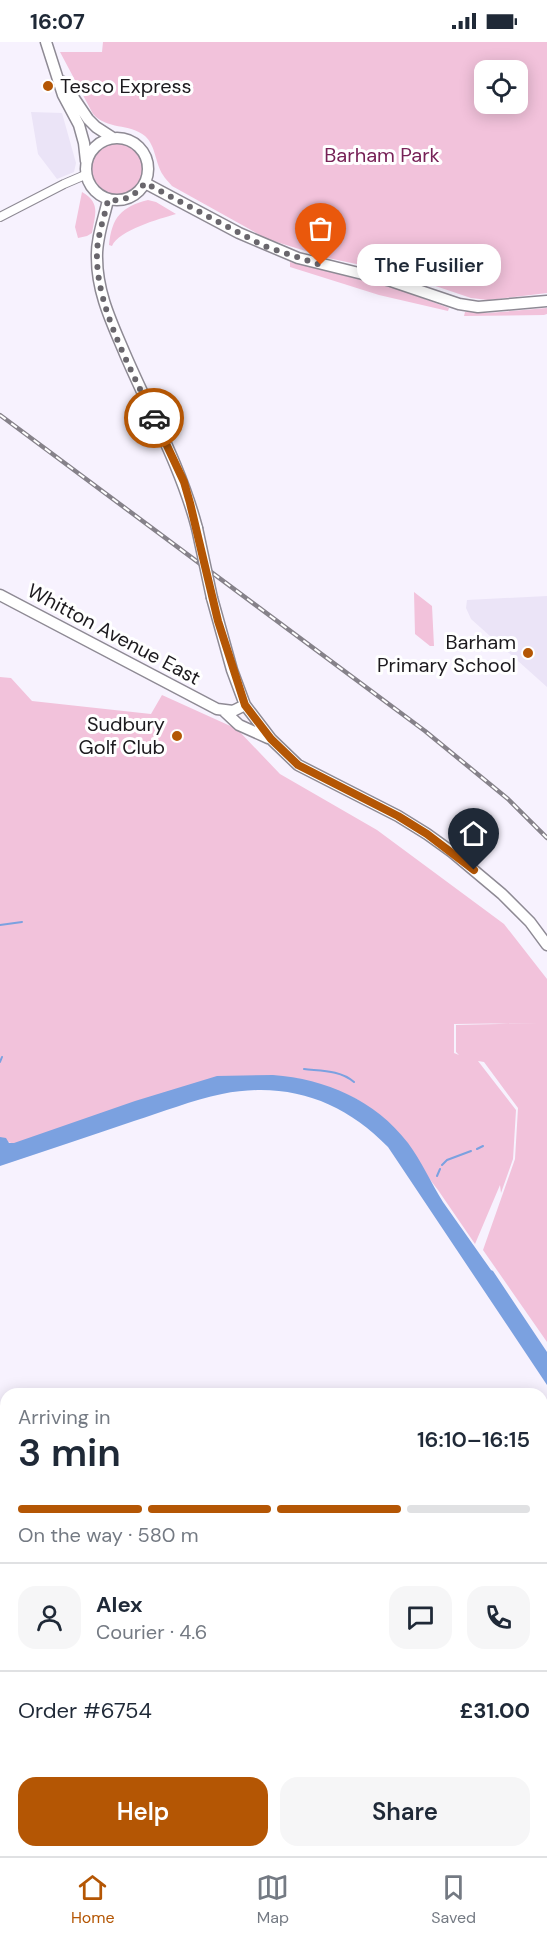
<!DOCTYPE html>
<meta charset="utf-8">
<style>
:root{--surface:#fff;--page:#f6f6f7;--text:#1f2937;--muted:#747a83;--line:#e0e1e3;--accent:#b45604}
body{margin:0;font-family:"DM Sans",sans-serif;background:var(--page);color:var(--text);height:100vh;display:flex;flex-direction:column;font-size:22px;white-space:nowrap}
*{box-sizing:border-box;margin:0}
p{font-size:20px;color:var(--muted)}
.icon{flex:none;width:33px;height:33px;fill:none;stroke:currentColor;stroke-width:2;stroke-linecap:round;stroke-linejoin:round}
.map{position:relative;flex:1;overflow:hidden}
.details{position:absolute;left:0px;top:1346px;width:548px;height:470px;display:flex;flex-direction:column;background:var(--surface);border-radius:18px 18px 0 0;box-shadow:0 3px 15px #0003}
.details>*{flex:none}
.fabs{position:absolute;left:474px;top:18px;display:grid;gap:12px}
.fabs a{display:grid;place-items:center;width:54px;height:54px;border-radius:12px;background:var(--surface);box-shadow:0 3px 15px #0003;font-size:30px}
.pin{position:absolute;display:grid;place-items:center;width:51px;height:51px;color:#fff;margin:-62px -26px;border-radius:50% 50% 50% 0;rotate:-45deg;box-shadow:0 0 6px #0007}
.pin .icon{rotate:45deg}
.courier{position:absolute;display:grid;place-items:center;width:60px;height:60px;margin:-30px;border:4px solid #b45604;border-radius:50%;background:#fff;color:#222;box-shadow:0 2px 8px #0007}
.bubble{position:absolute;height:42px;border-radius:18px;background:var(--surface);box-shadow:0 3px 15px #0003;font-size:20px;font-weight:600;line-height:42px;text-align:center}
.overview em{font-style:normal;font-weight:600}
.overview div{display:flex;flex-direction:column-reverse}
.overview{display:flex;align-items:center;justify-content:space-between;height:102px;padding:0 18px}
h1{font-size:39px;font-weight:600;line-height:45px}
.bar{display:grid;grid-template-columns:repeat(4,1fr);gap:9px 6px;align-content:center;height:72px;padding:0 18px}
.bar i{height:8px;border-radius:4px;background:var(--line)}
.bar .current{background:var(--accent)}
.bar p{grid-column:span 4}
.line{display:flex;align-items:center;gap:15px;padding:0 18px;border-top:2px solid var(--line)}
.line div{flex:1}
.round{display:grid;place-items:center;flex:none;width:63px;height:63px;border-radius:18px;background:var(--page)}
.button{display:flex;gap:12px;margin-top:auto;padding:12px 18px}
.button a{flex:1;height:69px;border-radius:18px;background:var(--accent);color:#fff;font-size:24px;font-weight:600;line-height:69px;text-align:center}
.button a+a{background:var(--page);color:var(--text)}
.status{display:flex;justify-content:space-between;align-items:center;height:42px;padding:0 30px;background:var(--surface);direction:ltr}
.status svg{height:16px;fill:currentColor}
.tabs{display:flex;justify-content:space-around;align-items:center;height:84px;border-top:2px solid var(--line);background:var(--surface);font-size:16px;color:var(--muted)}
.tabs a{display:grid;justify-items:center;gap:3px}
.tabs .current{color:var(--accent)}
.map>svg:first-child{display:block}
.built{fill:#ebe4f7}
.green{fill:#f2c2db;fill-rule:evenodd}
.water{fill:#7ba1e0}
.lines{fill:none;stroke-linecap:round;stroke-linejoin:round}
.stream{stroke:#7ba1e0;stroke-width:2}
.minor-casing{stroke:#8e8a94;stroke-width:10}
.major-casing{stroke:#8e8a94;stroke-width:13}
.minor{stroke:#fff;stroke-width:8}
.major{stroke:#fff;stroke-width:10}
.rail-casing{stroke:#86828a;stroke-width:4.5}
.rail{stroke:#fff;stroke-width:2;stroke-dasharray:7;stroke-linecap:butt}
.major-bridge-casing{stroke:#8e8a94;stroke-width:13;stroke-linecap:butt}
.major-bridge{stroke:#fff;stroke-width:10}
.done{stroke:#69666c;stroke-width:6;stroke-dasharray:0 10.8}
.route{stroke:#b45604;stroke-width:8}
.poi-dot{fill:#b45604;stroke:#fff;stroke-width:2}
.labels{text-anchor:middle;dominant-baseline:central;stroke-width:6;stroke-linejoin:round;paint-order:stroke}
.poi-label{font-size:20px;fill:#1c1a1e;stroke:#fff;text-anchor:end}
.park-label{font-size:20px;fill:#772257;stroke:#fff}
.street-label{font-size:20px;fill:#1c1a1e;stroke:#fff}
</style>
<div class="status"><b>16:07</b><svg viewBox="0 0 49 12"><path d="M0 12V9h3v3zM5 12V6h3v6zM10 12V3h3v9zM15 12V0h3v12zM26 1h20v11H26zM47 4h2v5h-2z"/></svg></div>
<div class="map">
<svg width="547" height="1814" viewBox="0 0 547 1814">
<rect width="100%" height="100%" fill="#f7f2fe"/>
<!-- built -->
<path class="built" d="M31,70L62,71L76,121L74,130L57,137L38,112Z
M547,554V645L471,577L466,566L467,558Z
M542,1526L547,1529V1609H542Z
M0,1578L6,1579V1809H20V1814H0Z
M542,1611L547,1612V1639H542Z
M180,1809H254L253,1814H179Z
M258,1809H340V1814H257Z"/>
<!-- green -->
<path class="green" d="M103,0H547V251L488,258L471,256L394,230L328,216L267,197L172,144C169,140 165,137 163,133C155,121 156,104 145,94C129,81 107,88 93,72L60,10H102ZM484,28H518V62H484Z
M91 127a27 27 0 1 1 54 0a27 27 0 1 1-54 0Z
M82,150C101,161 95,172 92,191L87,194L78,196L75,185Z
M148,158L156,160L176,172C159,177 119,188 112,204L109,203C112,175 121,165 148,158Z
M290,220L397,247L449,266L448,269L379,253L290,225Z
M547,266V272L544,273L464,274L465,270L488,271Z
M414,550L432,564L434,604H430L415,592Z
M0,635L11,636L32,659L151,672L162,653L237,687L280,732L377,788L504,882L547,937V1300L483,1208L515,1117L518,1066L484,1020L478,1019L516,1068L513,1117L501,1151L500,1143L475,1202L438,1148L390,1086L357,1057L296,1036L240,1035L19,1103L0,1098ZM541,981L456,983V1010L459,1013L454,1011V982Z"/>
<!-- water -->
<path class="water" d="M273,1033C326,1037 375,1058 408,1101C422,1120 431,1141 443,1160C459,1183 475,1205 491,1228L493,1229L547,1310V1343L388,1105C342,1058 287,1039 222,1052C192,1058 163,1070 134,1079C90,1094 45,1109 0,1124V1095L6,1096L9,1101H14L135,1059L217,1034Z"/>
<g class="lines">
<!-- stream -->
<path class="stream" d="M0,883L22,880
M0,1020L2,1015
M304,1027C321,1029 340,1028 354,1040
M477,1107L483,1104
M442,1123L447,1118L471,1109
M437,1134L440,1127"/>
<!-- minor casing -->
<g class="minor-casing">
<path id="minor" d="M0,175L64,142L85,133
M0,1569L6,1570
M542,1644H547"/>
</g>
<!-- major casing -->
<g class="major-casing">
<path id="major" d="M46,0L63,53L79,83L84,101L86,119
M63,40L88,77L96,85L113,96
M86 127a31 31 0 1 1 62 0a31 31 0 1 1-62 0Z
M145,141L239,191L298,216L391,239L459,262L478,265L547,259
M108,158C104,176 96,197 97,216C97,251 112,281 125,312C150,370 181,425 197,486
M0,553L217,667L233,669L245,663
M212,556L232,628L245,663L271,697L298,723L398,774L427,792L452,810L502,852L530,880L547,903
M224,669L239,683L268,696"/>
</g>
<!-- minor -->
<use href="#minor" class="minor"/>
<!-- major -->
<use href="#major" class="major"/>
<!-- rail casing -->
<g class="rail-casing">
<path id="rail" d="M0,373L425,689L508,757L547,796"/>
</g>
<!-- rail -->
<use href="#rail" class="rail"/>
<!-- major-bridge casing -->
<g class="major-bridge-casing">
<path id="major-bridge" d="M197,486L212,556"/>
</g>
<!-- major-bridge -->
<use href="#major-bridge" class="major-bridge"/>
</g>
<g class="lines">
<!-- done -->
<path class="done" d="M154,376C132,329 98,269 97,217C96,197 104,177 108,158C124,160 135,154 145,141L264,204L321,223"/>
<!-- route -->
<path class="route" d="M154,376L184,440L190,461L218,579L245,663L271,697L298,723L398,774L427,792L474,828"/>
</g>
<!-- markers -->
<g class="poi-dot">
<circle cx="48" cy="44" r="6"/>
<circle cx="528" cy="611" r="6"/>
<circle cx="177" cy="694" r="6"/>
</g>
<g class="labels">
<!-- poi labels -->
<g class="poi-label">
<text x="60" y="44" text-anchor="start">Tesco Express</text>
<text x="516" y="600">Barham<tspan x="516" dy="23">Primary School</tspan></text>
<text x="165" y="682">Sudbury<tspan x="165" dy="23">Golf Club</tspan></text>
</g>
<!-- park labels -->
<g class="park-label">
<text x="382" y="113">Barham Park</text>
</g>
<!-- street labels -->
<g class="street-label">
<text transform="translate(114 592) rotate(28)">Whitton Avenue East</text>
</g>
</g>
</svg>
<div class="fabs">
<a><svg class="icon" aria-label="locate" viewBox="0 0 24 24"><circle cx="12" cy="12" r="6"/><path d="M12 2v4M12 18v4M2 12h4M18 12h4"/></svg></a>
</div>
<div class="pin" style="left:321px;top:223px;background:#ea580c"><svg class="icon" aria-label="bag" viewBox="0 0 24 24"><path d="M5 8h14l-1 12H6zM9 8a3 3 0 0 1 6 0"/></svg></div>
<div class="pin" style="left:474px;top:828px;background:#1f2937"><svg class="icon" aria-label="home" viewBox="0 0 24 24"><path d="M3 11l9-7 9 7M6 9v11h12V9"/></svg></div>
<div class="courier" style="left:154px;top:376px"><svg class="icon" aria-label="car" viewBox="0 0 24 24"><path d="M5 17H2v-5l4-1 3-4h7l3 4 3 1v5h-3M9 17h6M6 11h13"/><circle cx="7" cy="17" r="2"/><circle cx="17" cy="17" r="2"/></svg></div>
<div class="bubble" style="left:357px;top:202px;width:144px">The Fusilier</div>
<section class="details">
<div class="overview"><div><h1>3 min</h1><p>Arriving in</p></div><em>16:10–16:15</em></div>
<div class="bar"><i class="current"></i><i class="current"></i><i class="current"></i><i></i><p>On the way · 580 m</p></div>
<div class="line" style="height:108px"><a class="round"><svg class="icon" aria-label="person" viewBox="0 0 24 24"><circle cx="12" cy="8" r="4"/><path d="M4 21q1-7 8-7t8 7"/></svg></a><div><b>Alex</b><p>Courier · 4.6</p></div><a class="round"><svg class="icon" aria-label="chat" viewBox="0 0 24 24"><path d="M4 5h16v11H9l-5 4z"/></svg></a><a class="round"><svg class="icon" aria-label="phone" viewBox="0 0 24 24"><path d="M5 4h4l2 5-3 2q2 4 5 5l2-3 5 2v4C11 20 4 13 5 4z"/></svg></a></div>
<div class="line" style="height:78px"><div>Order #6754</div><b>£31.00</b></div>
<div class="button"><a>Help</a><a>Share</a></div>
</section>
</div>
<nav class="tabs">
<a class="current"><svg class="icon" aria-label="home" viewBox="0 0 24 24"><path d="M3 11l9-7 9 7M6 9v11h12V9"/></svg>Home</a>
<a><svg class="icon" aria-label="map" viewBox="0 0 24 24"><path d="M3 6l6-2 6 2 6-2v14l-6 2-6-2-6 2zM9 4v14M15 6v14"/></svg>Map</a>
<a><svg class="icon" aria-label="saved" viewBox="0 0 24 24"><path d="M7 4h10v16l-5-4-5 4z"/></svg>Saved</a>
</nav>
